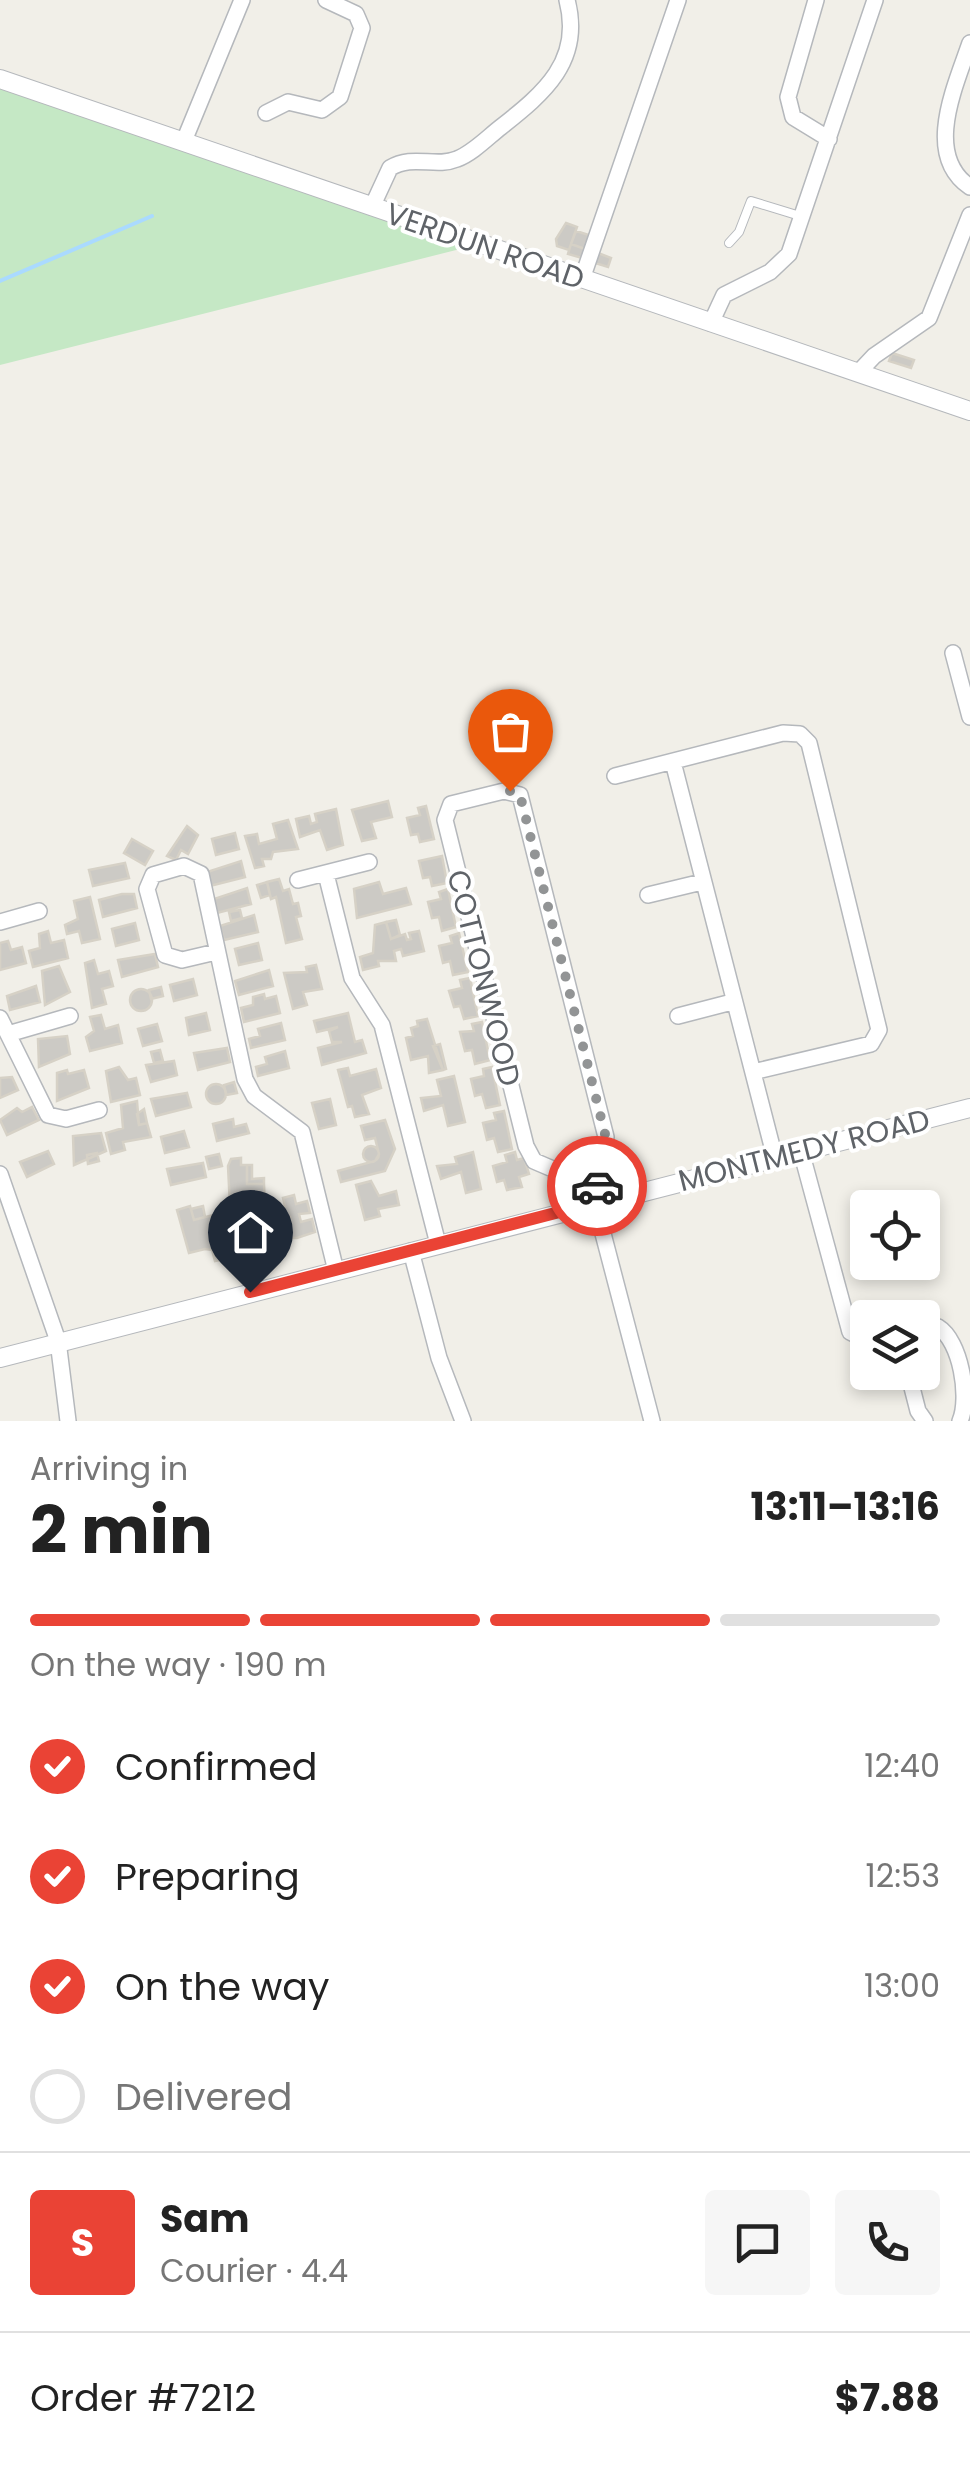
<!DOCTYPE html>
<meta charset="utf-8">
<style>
:root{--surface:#fff;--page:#f6f6f6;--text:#222;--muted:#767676;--line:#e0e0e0;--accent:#ea4335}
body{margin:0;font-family:Poppins,sans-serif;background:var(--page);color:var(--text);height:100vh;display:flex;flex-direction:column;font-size:38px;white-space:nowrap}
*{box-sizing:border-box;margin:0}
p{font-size:32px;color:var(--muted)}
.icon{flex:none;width:55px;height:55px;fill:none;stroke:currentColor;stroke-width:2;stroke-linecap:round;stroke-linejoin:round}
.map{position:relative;height:1421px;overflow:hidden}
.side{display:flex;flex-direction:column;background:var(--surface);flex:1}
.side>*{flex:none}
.controls{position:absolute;left:850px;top:1190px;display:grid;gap:20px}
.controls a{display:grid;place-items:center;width:90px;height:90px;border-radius:10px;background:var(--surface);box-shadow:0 5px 15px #0003;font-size:50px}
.pin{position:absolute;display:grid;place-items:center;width:85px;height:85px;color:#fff;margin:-102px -42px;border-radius:50% 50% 50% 0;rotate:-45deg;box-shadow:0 0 10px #0007}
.pin .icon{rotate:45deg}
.courier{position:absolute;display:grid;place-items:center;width:100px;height:100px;margin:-50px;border:8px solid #ea4335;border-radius:50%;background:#fff;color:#222;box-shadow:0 2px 12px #0007}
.head em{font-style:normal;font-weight:700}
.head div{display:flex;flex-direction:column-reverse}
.head{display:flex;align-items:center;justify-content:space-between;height:170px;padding:0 30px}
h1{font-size:65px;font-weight:700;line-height:75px}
.bar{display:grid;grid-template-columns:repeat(4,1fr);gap:15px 10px;align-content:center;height:120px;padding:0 30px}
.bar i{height:12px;border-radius:8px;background:var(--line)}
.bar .current{background:var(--accent)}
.bar p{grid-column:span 4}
.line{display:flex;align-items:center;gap:25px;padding:0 30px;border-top:2px solid var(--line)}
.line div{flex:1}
.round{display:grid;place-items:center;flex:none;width:105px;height:105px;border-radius:10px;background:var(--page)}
ol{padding:0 30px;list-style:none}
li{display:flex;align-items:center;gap:30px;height:110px}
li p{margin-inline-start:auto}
li .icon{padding:10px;border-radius:50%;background:var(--accent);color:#fff;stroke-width:4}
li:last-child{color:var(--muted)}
li i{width:55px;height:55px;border:5px solid var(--line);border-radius:50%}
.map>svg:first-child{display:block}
.green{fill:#c5e8c5}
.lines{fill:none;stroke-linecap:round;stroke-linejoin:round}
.stream{stroke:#aadaff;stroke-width:4}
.building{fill:#cccac5;stroke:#d6d1c6;stroke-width:2.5}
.service-casing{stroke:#b5b8bc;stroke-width:10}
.minor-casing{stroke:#b5b8bc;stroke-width:18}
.tertiary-casing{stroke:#b5b8bc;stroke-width:20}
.service{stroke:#fff;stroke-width:8}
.minor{stroke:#fff;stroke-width:15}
.tertiary{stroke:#fff;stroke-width:18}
.done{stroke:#929495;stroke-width:10;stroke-dasharray:0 18}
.route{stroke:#ea4335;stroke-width:12}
.labels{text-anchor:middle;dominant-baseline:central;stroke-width:8;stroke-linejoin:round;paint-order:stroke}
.street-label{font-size:30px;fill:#5f6368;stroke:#fff}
</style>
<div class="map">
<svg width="970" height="1421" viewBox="0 0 970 1421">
<rect width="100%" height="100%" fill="#f1efe8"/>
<!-- green -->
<path class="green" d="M0,85L472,246L0,365Z"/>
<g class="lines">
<!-- stream -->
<path class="stream" d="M0,281L152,216"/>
</g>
<!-- building -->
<path class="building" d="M566,223L577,227L569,250L557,246L556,239Z
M576,231L589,235L585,249L571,244Z
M571,244L585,249L582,258L568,254Z
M598,253L611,258L608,267L595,263Z
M892,353L914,360L911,368L889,361Z
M388,801L392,817L371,822L376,838L362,841L352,810Z
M426,806L434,839L420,842L418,834L411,835L407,818L420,815L418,808Z
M336,809L343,845L327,850L320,830L300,837L296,819L309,816L311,824L317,822L315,814Z
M288,820L298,849L273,852L271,859H262L264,866L255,868L245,836L257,834L259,844L277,839L273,824Z
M187,826L198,835L188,854L181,850L176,860L167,856Z
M235,833L239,849L216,855L212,839Z
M132,839L153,851L145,865L124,853Z
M442,856L447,883L432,886L430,877L423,878L419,861Z
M241,861L245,877L210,886L207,872Z
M125,863L129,878L93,886L89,870Z
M279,879L283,891L289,889L293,904L298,903L301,916L296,917L302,939L286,943L276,897L271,899L267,882Z
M267,882L270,895L261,898L257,885Z
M379,882L383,894L406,888L411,904L357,918L354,889Z
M247,888L251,904L217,913L214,899Z
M448,889L456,927L442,931L439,917L432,918L428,902L441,899L439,892Z
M122,894H134L137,908L103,917L99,900Z
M90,897L100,939L82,943L79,931L67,934L65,925L78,919L74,901Z
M240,910L242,918L231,921L229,912Z
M254,915L258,932L224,940L220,926Z
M396,920L400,935L391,939L386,922Z
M386,922L391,939L405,934L407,940L411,939L409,933L419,931L424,951L403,956L401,949L394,951L396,961H378L379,966L363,970L360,957L373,953L375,925Z
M135,923L139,940L116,946L112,929Z
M48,931L51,943L64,940L68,958L33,967L29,951L40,948L39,934Z
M459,933L468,972L453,975L450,961L443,963L439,946L452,943L450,936Z
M8,941L11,950L22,947L26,963L0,970V943Z
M258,943L262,960L239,965L235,949Z
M155,954L158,967L122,977L118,960Z
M94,960L98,974L109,971L113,986L102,989L106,1004L92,1008L85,963Z
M316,965L322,989L303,992L307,1005L293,1009L284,973L307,972L306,967Z
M59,966L70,992L45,1005L42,971Z
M269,970L273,986L239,995L235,981Z
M470,978L478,1016L464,1019L460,1006L454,1007L449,991L462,988L460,980Z
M193,979L197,995L174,1001L170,985Z
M36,986L40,1002L10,1010L7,996Z
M161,987L163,996L151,999L149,990Z
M130 1000a11 11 0 1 1 22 0a11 11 0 1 1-22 0Z
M264,994L265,999L276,996L280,1013L244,1022L241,1008L253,1005V997Z
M206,1013L210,1030L189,1035L186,1018Z
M348,1013L355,1042L362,1040L366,1053L322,1065L318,1048L342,1042H332L329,1031L338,1027L317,1032L314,1021Z
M101,1015L105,1029L118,1025L122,1043L90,1051L86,1037L94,1031L90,1017Z
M427,1019L443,1070L429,1073L428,1056L411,1060L406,1038L413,1036L411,1028L418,1026L417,1021Z
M482,1022L490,1060L475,1064L472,1050L465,1051L460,1032L474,1031L472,1024Z
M281,1023L285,1040L251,1048L249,1039L260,1036L258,1029Z
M157,1024L162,1041L143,1046L138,1029Z
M67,1036L70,1054L39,1067L38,1039Z
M440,1044L446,1069L443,1070L433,1046Z
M227,1048L230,1062L198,1070L194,1053Z
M160,1050L163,1061L154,1063L151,1052Z
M285,1051L289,1068L258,1076L256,1067L267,1064L265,1057Z
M174,1061L177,1075L151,1082L146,1065Z
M119,1067L128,1080L136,1078L140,1095L111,1102L106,1071Z
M492,1067L500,1105L486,1108L482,1094L475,1096L471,1079L484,1076L483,1069Z
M348,1068L350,1076L376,1069L381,1088L362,1095L369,1114L355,1117L352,1106L348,1107L338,1070Z
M67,1070L68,1074L84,1070L89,1088L57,1101V1073Z
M454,1076L465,1122L448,1126L443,1105L424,1111L421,1098L441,1096L437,1080Z
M12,1077L18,1090L0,1098V1078Z
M234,1082L237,1093L226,1095L224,1085Z
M206 1094a10 10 0 1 1 20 0a10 10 0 1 1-20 0Z
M187,1093L191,1107L156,1116L151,1099Z
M330,1099L336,1125L319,1129L312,1103Z
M137,1101L139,1125L147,1123L151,1137L123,1142L125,1150L111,1154L106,1133L123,1128L121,1105Z
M32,1107L39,1120L7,1135L0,1120L17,1108L22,1112Z
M144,1109L147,1123L139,1125L137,1114Z
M504,1111L512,1149L498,1152L494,1138L487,1140L483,1123L496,1120L494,1113Z
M233,1119L234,1127L246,1124L249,1133L217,1141L213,1124Z
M385,1120L395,1149L385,1171L341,1182L338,1171L375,1161L379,1154L375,1138L365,1140L361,1126Z
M184,1131L189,1147L165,1153L161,1137Z
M101,1133L106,1151L74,1165L73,1136Z
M363 1154a8 8 0 1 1 16 0a8 8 0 1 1-16 0Z
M48,1151L54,1164L27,1177L20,1162Z
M473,1152L481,1189L466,1193L461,1172L441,1179L437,1166L457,1164L455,1157Z
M515,1152L517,1160L524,1158L529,1174L519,1177L522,1187L507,1190L504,1180L497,1182L493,1166L507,1162L505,1155Z
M97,1153L99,1161L88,1164L87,1155Z
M219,1154L222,1166L209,1169L206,1157Z
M241,1158V1165H247V1184H264L265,1205L230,1207L228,1166L231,1159Z
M203,1163L206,1177L171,1185L167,1169Z
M247,1165H252V1179L264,1178V1184H247Z
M588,1168L590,1175L562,1183L560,1175Z
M371,1181L379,1196L396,1191L399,1205L378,1209L380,1216L365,1220L356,1185Z
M294,1195L296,1204L307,1201L310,1213L299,1214L301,1222L312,1219L315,1232L297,1238H292L290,1217L280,1219L277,1208L285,1206L283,1198Z
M190,1206L194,1220L217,1214L230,1258L215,1261L212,1250L205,1249L189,1253L177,1210Z
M203,1206L205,1217L194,1220L191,1209Z
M244,1213L250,1235L234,1239L229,1217Z
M232,1227L234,1239L226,1241L223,1229Z"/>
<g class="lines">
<!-- service casing -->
<g class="service-casing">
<path id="service" d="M729,243L739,232L751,201L800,216"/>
</g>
<!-- minor casing -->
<g class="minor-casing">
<path id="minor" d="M816,0L788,97L793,117L829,139
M970,43C955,87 923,155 970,187
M266,113L288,102L322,110L340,97L362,28L356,14L326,0
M184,141L242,0
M372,207L390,168C413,154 435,168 457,159C473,153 488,137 501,127C544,93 583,61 567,0
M582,279L678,0
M711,323L724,295L770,272L789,254L875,0
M858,373L874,356L929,318L970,215
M953,653L970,717
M673,762L775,1158
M615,776L783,733L800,734L809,743L879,1030L871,1044L753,1072
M504,791L520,795L606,1137L602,1154L555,1170L534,1161L526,1146L445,820L451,804Z
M326,874L352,978L382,1025L438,1244
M298,880L369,862
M648,895L702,882
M0,922L39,911
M216,952L182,960L165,955L147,889L153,875L184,866L201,874L245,1079L254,1096L302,1132L336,1271
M678,1016L732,1002
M0,1018L48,1115L66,1119L99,1110
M8,1034L70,1016
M801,1151L850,1332L868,1341
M591,1161L602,1201
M555,1170L565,1210
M0,1174L58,1341L68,1421
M595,1203L652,1421
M411,1251L439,1358L463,1421
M922,1329L938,1327C961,1341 970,1398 960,1421
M908,1372L918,1411L925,1421"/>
</g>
<!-- tertiary casing -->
<g class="tertiary-casing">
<path id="tertiary" d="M0,79L970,411
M0,1358L970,1108"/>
</g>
<!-- service -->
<use href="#service" class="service"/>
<!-- minor -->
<use href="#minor" class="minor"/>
<!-- tertiary -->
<use href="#tertiary" class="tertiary"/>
</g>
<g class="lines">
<!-- done -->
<path class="done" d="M510,791L520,795L606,1138L602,1154L590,1161L597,1186"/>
<!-- route -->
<path class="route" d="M250,1292L602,1201L597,1186"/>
</g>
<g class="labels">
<!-- street labels -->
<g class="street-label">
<text transform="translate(485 246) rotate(19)">VERDUN ROAD</text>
<text transform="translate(484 978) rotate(76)">COTTONWOOD</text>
<text transform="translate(804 1150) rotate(-14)">MONTMEDY ROAD</text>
</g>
</g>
</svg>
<div class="controls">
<a><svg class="icon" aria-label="locate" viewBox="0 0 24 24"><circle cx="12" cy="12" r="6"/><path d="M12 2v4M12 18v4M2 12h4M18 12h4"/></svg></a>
<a><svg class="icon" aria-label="layers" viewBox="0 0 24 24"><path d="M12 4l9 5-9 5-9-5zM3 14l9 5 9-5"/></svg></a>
</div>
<div class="pin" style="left:510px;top:791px;background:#ea580c"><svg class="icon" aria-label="bag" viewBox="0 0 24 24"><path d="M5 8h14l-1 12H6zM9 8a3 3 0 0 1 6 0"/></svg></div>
<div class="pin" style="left:250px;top:1292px;background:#1f2937"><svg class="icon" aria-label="home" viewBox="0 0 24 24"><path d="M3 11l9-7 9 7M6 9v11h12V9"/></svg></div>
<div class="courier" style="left:597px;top:1186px"><svg class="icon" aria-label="car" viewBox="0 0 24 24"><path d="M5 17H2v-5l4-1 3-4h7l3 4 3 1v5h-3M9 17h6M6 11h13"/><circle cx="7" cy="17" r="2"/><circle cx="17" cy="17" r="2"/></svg></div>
</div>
<section class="side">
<div class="head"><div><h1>2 min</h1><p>Arriving in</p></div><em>13:11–13:16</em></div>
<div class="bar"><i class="current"></i><i class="current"></i><i class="current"></i><i></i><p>On the way · 190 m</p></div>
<ol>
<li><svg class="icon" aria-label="check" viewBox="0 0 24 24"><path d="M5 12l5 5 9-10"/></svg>Confirmed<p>12:40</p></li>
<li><svg class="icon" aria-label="check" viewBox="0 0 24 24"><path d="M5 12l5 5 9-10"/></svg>Preparing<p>12:53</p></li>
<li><svg class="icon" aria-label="check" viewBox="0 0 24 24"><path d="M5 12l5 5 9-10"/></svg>On the way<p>13:00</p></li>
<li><i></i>Delivered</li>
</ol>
<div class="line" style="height:180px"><b class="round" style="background:var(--accent);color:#fff">S</b><div><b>Sam</b><p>Courier · 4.4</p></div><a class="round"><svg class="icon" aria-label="chat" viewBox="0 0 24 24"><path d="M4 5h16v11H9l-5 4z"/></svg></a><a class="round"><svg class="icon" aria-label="phone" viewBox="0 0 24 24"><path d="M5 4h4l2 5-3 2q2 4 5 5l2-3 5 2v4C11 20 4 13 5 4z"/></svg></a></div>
<div class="line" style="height:130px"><div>Order #7212</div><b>$7.88</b></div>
</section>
